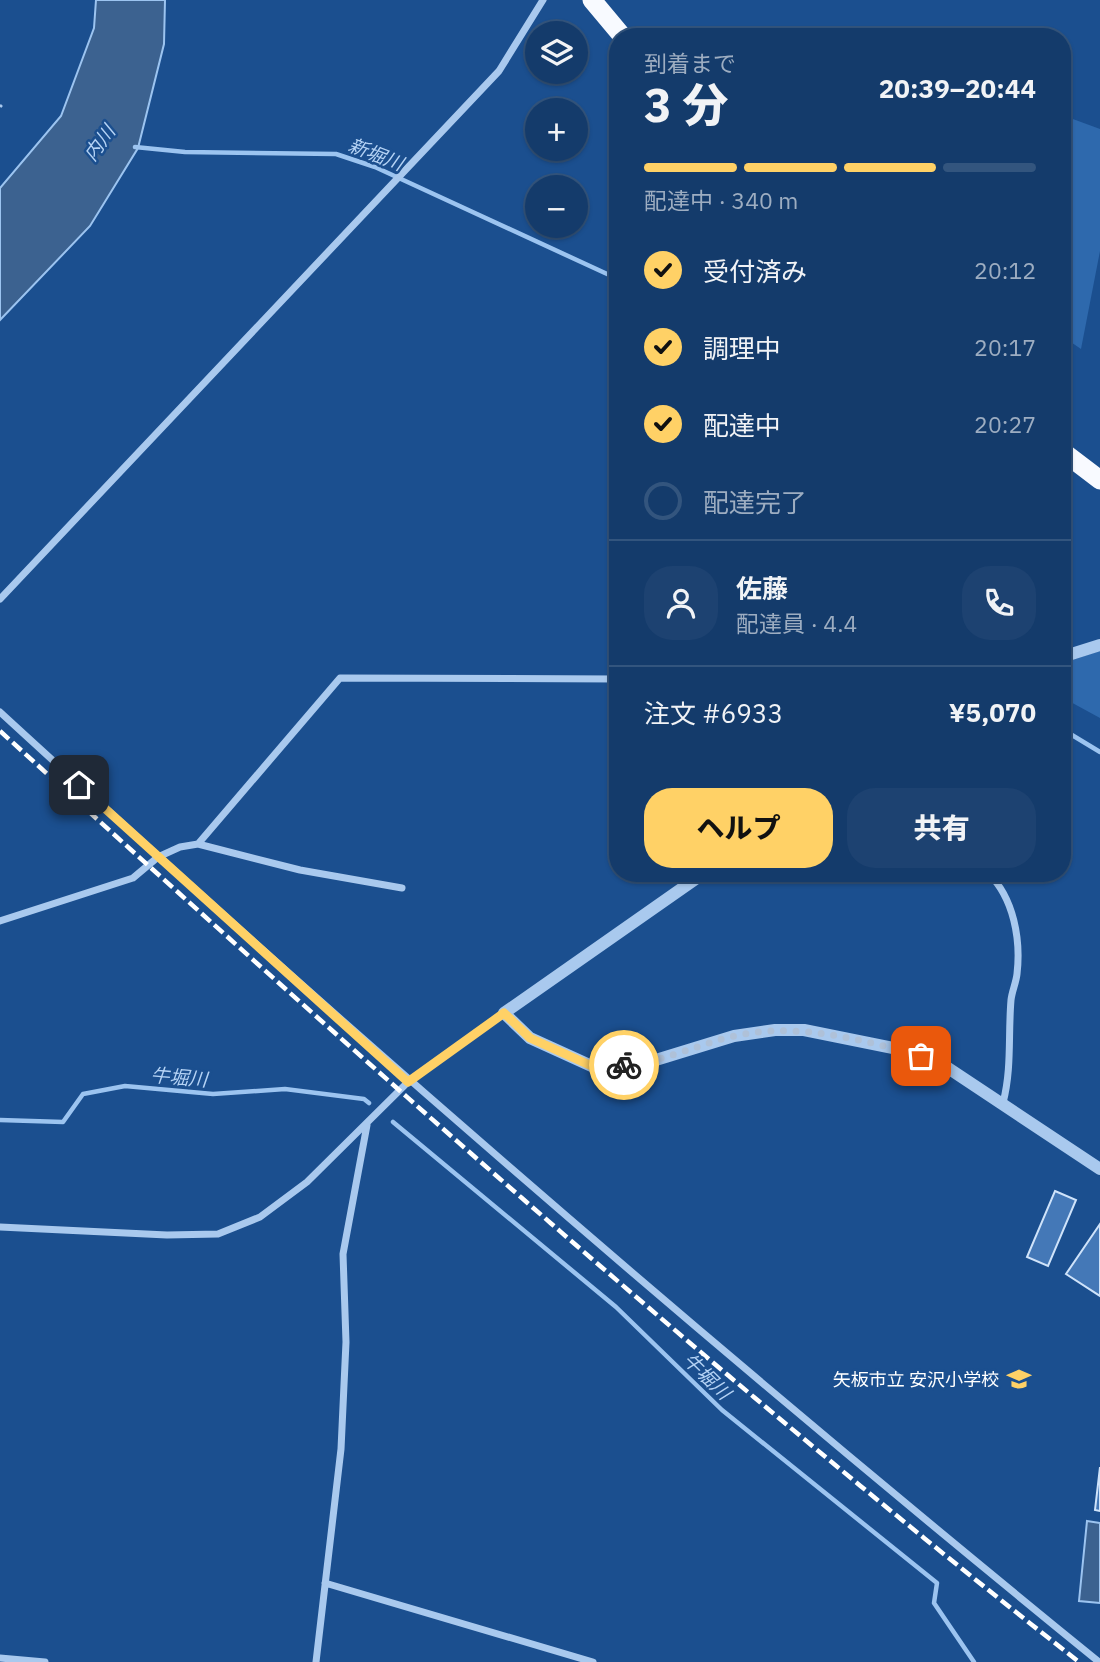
<!DOCTYPE html>
<html lang="ja">
<meta charset="utf-8">
<style>
:root{--surface:#143b6b;--page:#1d4271;--text:#f1f3f6;--muted:#9dadc1;--line:#33557e;--accent:#ffd166}
body{margin:0;font-family:"IBM Plex Sans","Noto Sans JP",sans-serif;background:var(--page);color:var(--text);height:100vh;display:flex;flex-direction:column;font-size:26px;white-space:nowrap}
*{box-sizing:border-box;margin:0}
p{font-size:23px;color:var(--muted)}
.icon{flex:none;width:38px;height:38px;fill:none;stroke:currentColor;stroke-width:2;stroke-linecap:round;stroke-linejoin:round}
.map{position:relative;flex:1;overflow:hidden}
.panel{position:absolute;left:609px;top:28px;width:462px;height:854px;display:flex;flex-direction:column;background:var(--surface);border-radius:28px;box-shadow:0 2px 5px #0004,0 0 0 2px var(--line)}
.panel>*{flex:none}
.fabs{position:absolute;left:525px;top:21px;display:grid;gap:14px}
.fabs a{display:grid;place-items:center;width:63px;height:63px;border-radius:50%;background:var(--surface);box-shadow:0 2px 5px #0004,0 0 0 2px var(--line);font-size:35px}
.pin{position:absolute;display:grid;place-items:center;width:60px;height:60px;color:#fff;margin:-30px;border-radius:14px;box-shadow:0 4px 10px #0006}
.courier{position:absolute;display:grid;place-items:center;width:70px;height:70px;margin:-35px;border:5px solid #ffd166;border-radius:50%;background:#fff;color:#222;box-shadow:0 2px 9px #0007}
.summary em{font-style:normal;font-weight:800}
.summary div{display:flex;flex-direction:column-reverse}
.summary{display:flex;align-items:center;justify-content:space-between;height:119px;padding:0 35px}
h1{font-size:46px;font-weight:800;line-height:52px}
.bar{display:grid;grid-template-columns:repeat(4,1fr);gap:10px 7px;align-content:center;height:84px;padding:0 35px}
.bar i{height:9px;border-radius:5px;background:var(--line)}
.bar .current{background:var(--accent)}
.bar p{grid-column:span 4}
.line{display:flex;align-items:center;gap:18px;padding:0 35px;border-top:2px solid var(--line)}
.line div{flex:1}
.round{display:grid;place-items:center;flex:none;width:74px;height:74px;border-radius:28px;background:var(--page)}
ol{padding:0 35px;list-style:none}
li{display:flex;align-items:center;gap:21px;height:77px}
li p{margin-inline-start:auto}
li .icon{padding:7px;border-radius:50%;background:var(--accent);color:#111;stroke-width:4}
li:last-child{color:var(--muted)}
li i{width:38px;height:38px;border:4px solid var(--line);border-radius:50%}
.action{display:flex;gap:14px;margin-top:auto;padding:14px 35px}
.action a{flex:1;height:80px;border-radius:28px;background:var(--accent);color:#111;font-size:28px;font-weight:800;line-height:80px;text-align:center}
.action a+a{background:var(--page);color:var(--text)}
.map>svg:first-child{display:block}
.green{fill:#2e69ad}
.water{fill:#3c6290;stroke:#9cc4f0;stroke-width:2}
.lines{fill:none;stroke-linecap:round;stroke-linejoin:round}
.stream{stroke:#9cc4f0;stroke-width:4.5}
.building{fill:#4478b7;stroke:#cfe3fa;stroke-width:2}
.path{stroke:#a9c9ee;stroke-width:2.5;stroke-dasharray:3.5 5;stroke-linecap:butt}
.minor{stroke:#a9c9ee;stroke-width:7}
.tertiary{stroke:#a9c9ee;stroke-width:12}
.trunk{stroke:#f8faff;stroke-width:19}
.rail{stroke:#fff;stroke-width:4.5;stroke-dasharray:12 5;stroke-linecap:butt}
.done{stroke:#afc1d8;stroke-width:7;stroke-dasharray:0 12.6}
.route{stroke:#ffd166;stroke-width:9}
.labels{text-anchor:middle;dominant-baseline:central;stroke-width:5;stroke-linejoin:round;paint-order:stroke}
.poi-label{font-size:18px;fill:#fff;stroke:#1b4f8f;text-anchor:end}
.water-label{font-size:19px;font-style:italic;fill:#b5d3f5;stroke:#1b4f8f}
</style>
<div class="map">
<svg width="1100" height="1662" viewBox="0 0 1100 1662">
<rect width="100%" height="100%" fill="#1b4f8f"/>
<!-- green -->
<path class="green" d="M1062,115L1100,129V251L1081,349L1062,336Z
M1100,651V718L1067,700L1062,663Z"/>
<!-- water -->
<path class="water" d="M96,0H165L164,44L138,148L90,226L0,320V188L61,116L94,28Z
M1087,1521L1100,1523V1603L1079,1601Z"/>
<g class="lines">
<!-- stream -->
<path class="stream" d="M135,147L185,152L336,154L375,167L618,279
M1062,729L1100,752
M0,1120L63,1122L83,1094L125,1086L213,1094L285,1089L364,1099L369,1103
M393,1122L616,1307L722,1410L937,1583L934,1603L974,1662"/>
</g>
<!-- building -->
<path class="building" d="M1055,1191L1076,1200L1048,1266L1027,1257Z
M1100,1224V1296L1066,1274Z
M1100,1467V1511L1095,1510Z"/>
<g class="lines">
<!-- path -->
<path class="path" d="M0,105L2,107"/>
<!-- minor -->
<path class="minor" d="M0,599L499,71L543,0
M0,712C357,1040 723,1356 1099,1662
M198,844L340,678L618,679
M988,873C1014,898 1021,940 1017,974C1016,983 1012,991 1011,1000C1008,1036 1012,1068 1003,1103
M0,921L133,878L158,857L180,847L198,844L300,870L402,888
M0,1227L167,1235L218,1234L260,1217L307,1182L408,1082L504,1013
M325,1583L593,1662
M0,1658L45,1662
M316,1662L341,1449L346,1342L343,1254L367,1125"/>
<!-- tertiary -->
<path class="tertiary" d="M1062,657L1100,645
M704,873L504,1013L530,1038L596,1068L646,1063L734,1036L775,1030H804L893,1048L948,1068L1100,1169"/>
<!-- trunk -->
<path class="trunk" d="M592,0L623,37
M1062,451L1100,480"/>
<!-- rail -->
<path class="rail" d="M0,731C351,1050 705,1368 1079,1662"/>
</g>
<g class="lines">
<!-- done -->
<path class="done" d="M624,1065C663,1062 696,1045 734,1036C797,1022 860,1039 921,1056"/>
<!-- route -->
<path class="route" d="M79,785L408,1082L504,1013L530,1038L596,1068L624,1065"/>
</g>
<!-- icons -->
<defs>
<g id="school-bare" transform="scale(1.89)"><path d="M0-5L7-2L0 1L-7-2ZM-4 1L0 2.5L4 1V4Q0 6-4 4Z" fill="#ffd166" stroke="#1b4f8f" stroke-width="2.5" paint-order="stroke"/></g>
</defs>
<g fill-rule="evenodd">
<use href="#school-bare" x="1019" y="1379"/>
</g>
<g class="labels">
<!-- poi labels -->
<g class="poi-label">
<text x="999" y="1379">矢板市立 安沢小学校</text>
</g>
<!-- water labels -->
<g class="water-label">
<text transform="translate(99 143) rotate(-54)">内川</text>
<text transform="translate(376 154) rotate(21)">新堀川</text>
<text transform="translate(179 1077) rotate(5)">牛堀川</text>
<text transform="translate(707 1376) rotate(44)">牛堀川</text>
</g>
</g>
</svg>
<div class="fabs">
<a><svg class="icon" aria-label="layers" viewBox="0 0 24 24"><path d="M12 4l9 5-9 5-9-5zM3 14l9 5 9-5"/></svg></a>
<a>+</a>
<a>−</a>
</div>
<div class="pin" style="left:921px;top:1056px;background:#ea580c"><svg class="icon" aria-label="bag" viewBox="0 0 24 24"><path d="M5 8h14l-1 12H6zM9 8a3 3 0 0 1 6 0"/></svg></div>
<div class="pin" style="left:79px;top:785px;background:#1f2937"><svg class="icon" aria-label="home" viewBox="0 0 24 24"><path d="M3 11l9-7 9 7M6 9v11h12V9"/></svg></div>
<div class="courier" style="left:624px;top:1065px"><svg class="icon" aria-label="bike" viewBox="0 0 24 24"><circle cx="6" cy="16" r="4"/><circle cx="18" cy="16" r="4"/><path d="M6 16l4-8h5l3 8M10 8l3 8H6M13 5h3"/></svg></div>
<section class="panel">
<div class="summary"><div><h1>3 分</h1><p>到着まで</p></div><em>20:39–20:44</em></div>
<div class="bar"><i class="current"></i><i class="current"></i><i class="current"></i><i></i><p>配達中 · 340 m</p></div>
<ol>
<li><svg class="icon" aria-label="check" viewBox="0 0 24 24"><path d="M5 12l5 5 9-10"/></svg>受付済み<p>20:12</p></li>
<li><svg class="icon" aria-label="check" viewBox="0 0 24 24"><path d="M5 12l5 5 9-10"/></svg>調理中<p>20:17</p></li>
<li><svg class="icon" aria-label="check" viewBox="0 0 24 24"><path d="M5 12l5 5 9-10"/></svg>配達中<p>20:27</p></li>
<li><i></i>配達完了</li>
</ol>
<div class="line" style="height:126px"><a class="round"><svg class="icon" aria-label="person" viewBox="0 0 24 24"><circle cx="12" cy="8" r="4"/><path d="M4 21q1-7 8-7t8 7"/></svg></a><div><b>佐藤</b><p>配達員 · 4.4</p></div><a class="round"><svg class="icon" aria-label="phone" viewBox="0 0 24 24"><path d="M5 4h4l2 5-3 2q2 4 5 5l2-3 5 2v4C11 20 4 13 5 4z"/></svg></a></div>
<div class="line" style="height:91px"><div>注文 #6933</div><b>¥5,070</b></div>
<div class="action"><a>ヘルプ</a><a>共有</a></div>
</section>
</div>
